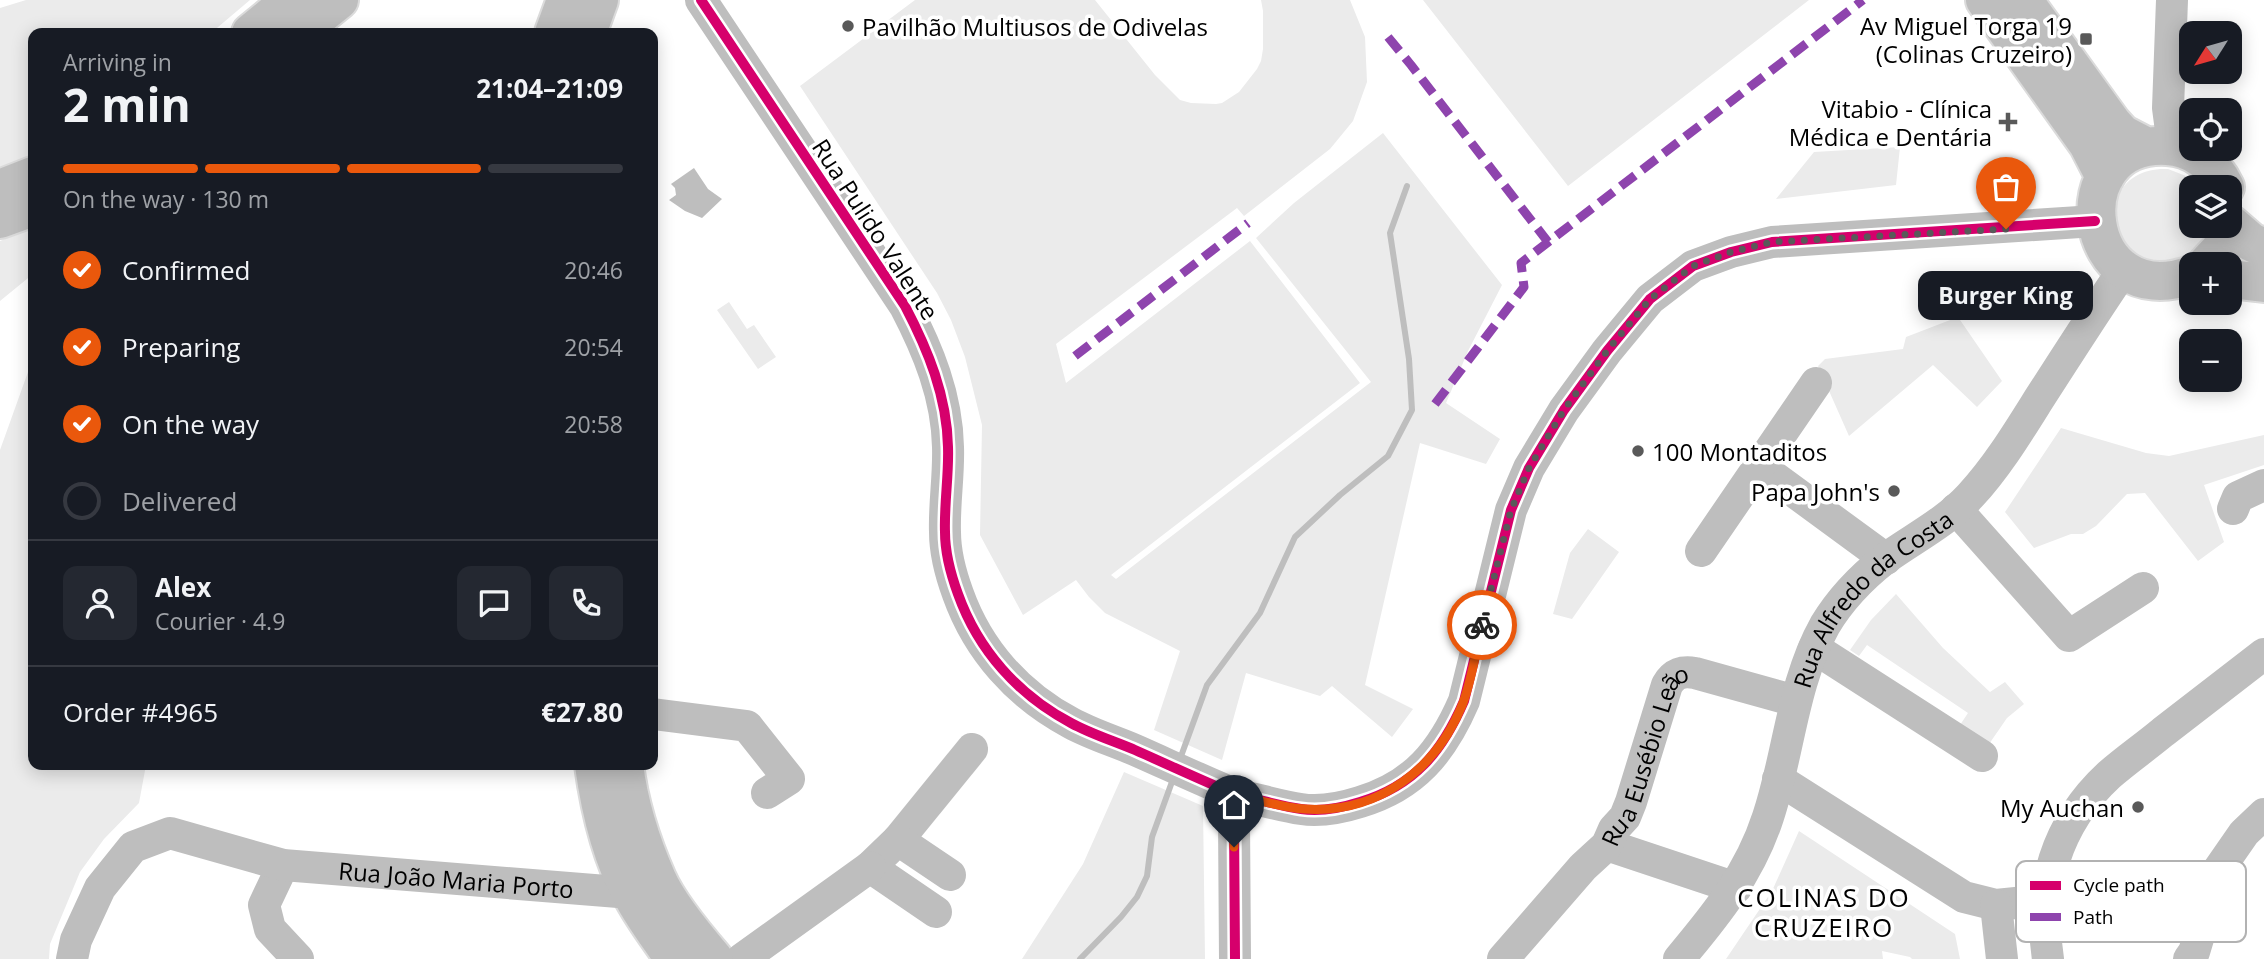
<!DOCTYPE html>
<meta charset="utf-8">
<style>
:root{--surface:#171b24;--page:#242831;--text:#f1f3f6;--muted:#9ea1a6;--line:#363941;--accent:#ea580c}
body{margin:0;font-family:"Open Sans",sans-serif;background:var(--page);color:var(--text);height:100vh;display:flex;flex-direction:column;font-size:26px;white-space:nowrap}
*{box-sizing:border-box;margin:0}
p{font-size:23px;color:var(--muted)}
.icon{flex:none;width:38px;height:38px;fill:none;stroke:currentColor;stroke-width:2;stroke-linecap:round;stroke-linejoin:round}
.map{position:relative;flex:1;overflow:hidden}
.side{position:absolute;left:28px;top:28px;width:630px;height:742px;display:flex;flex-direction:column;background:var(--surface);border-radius:14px;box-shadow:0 4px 18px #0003}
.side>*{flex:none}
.needle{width:46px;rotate:233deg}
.controls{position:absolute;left:2179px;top:21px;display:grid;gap:14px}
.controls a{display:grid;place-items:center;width:63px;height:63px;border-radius:14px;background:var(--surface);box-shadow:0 4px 18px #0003;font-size:35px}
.pin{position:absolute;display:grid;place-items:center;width:60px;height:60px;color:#fff;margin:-72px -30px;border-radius:50% 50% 50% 0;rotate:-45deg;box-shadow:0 0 7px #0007}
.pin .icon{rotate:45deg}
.courier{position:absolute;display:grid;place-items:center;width:70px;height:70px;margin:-35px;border:5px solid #ea580c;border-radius:50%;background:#fff;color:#222;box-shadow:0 2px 9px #0007}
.bubble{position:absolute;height:49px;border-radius:14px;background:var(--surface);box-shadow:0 4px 18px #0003;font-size:23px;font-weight:700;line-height:49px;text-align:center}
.summary em{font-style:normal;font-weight:700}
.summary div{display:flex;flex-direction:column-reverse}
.summary{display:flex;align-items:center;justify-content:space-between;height:119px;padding:0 35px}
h1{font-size:46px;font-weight:700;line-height:52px}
.bar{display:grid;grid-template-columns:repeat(4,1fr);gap:10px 7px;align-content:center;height:84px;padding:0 35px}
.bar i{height:9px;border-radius:5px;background:var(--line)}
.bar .current{background:var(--accent)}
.bar p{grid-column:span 4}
.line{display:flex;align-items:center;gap:18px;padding:0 35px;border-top:2px solid var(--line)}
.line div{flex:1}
.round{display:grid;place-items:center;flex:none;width:74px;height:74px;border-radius:14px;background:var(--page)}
ol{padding:0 35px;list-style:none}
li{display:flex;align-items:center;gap:21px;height:77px}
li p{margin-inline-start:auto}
li .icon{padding:7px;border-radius:50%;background:var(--accent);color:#fff;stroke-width:4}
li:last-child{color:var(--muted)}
li i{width:38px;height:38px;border:4px solid var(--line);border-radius:50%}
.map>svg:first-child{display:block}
.green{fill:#ebebeb}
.water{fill:#bebebe}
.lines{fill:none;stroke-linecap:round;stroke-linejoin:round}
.stream{stroke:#bebebe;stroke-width:6}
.major-casing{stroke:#dbdbdb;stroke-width:42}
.minor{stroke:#bebebe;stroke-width:32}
.major{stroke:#bebebe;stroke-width:38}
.quiet{stroke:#8e44ad;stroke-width:9;stroke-dasharray:18 9;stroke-linecap:butt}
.cycleway-casing{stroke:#fff;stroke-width:15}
.cycleway{stroke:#d6006c;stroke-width:10}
.done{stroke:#595959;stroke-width:7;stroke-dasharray:0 12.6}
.route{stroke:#ea580c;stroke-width:9}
.poi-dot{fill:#595959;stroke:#fff;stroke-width:2.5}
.labels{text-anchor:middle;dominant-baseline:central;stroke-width:7;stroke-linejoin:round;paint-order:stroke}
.poi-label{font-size:24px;fill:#000;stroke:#fff;text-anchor:end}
.street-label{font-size:24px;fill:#000;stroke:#fff}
.neighbourhood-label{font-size:26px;letter-spacing:2px;fill:#000;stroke:#fff}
.key{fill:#fff;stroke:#b2b2b2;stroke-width:2}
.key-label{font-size:19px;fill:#000}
</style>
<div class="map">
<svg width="2264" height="959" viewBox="0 0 2264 959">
<rect width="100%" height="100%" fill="#fff"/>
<!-- green -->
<path class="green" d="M26,0H250L211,33H33V158L0,172V8Z
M915,0H1095L1155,75L1180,100L1191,103L1216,104L1222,103L1239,92L1257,69L1261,61L1263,49V11L1261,0H1350L1365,37L1367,82L1353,121L1330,149L1244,216L1237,208L1056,344L1066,383L1250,241L1360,383L1111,575L1116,579L1371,382L1256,238L1294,203L1383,133L1502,285L1468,351L1446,403L1500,439L1486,464L1420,443L1365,685L1413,709L1392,737L1332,686L1320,696L1246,673L1222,760L1154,730L1180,651L1105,613L1089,597L1076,580L1023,615L980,535L982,425L965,357L951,320L937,293L800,86Z
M1423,0H1809L1568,186Z
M1900,147L1896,185L1776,199L1814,152Z
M2168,169L2186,176L2198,187H2191V226H2207C2198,264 2149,276 2123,245C2120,241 2119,231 2117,225C2116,221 2114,214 2114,209C2114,208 2116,201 2117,199C2125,177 2145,168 2168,169Z
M33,228V274L0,301V241Z
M729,302L747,329L754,325L776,357L758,369L717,310Z
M1958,317L2002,381L1977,407L1933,365L1849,436L1818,366L1825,359L1903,349L1906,337Z
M33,358V765H146L139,803L104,839L80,872L50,944L49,959H0V450Z
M2061,428L2146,453L2169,456L2264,435V465L2204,485L2224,542L2198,561L2145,493L2127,494L2096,526L2083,534H2071L2034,548L2005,512Z
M1588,529L1619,552L1572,619L1553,614L1570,553Z
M1896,594L1943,648L1990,692L2005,682L2024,704L2007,718L1987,747L1958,728L1968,713L1867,645L1859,656L1850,650L1871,620Z
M1124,772L1203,806L1205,959H1022L1083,864Z
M1799,831L1955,934L1960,959H1912L1910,957L1882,951L1883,959H1726L1772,891Z"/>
<!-- water -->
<path class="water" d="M694,168L708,189L722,199L702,218L685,211L669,200L676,195L675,188L671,184Z"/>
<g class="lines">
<!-- stream -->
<path class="stream" d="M1180,759L1207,685L1260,613L1295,537L1340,495L1388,456L1412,410L1409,359L1390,233L1407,186
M1080,959L1121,917L1137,897L1147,876L1152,837L1173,779"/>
<!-- major casing -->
<g class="major-casing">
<path id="major" d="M1985,0L2088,144L2105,177
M2023,0L2112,123L2122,134L2147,147
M251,33L291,0
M298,33L339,0
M554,33L566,0
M587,33L599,0
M0,189L33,176
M0,219L33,207
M2230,224L2251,242L2264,248
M2207,264L2221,249L2229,226
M2191,275C2081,315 2059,140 2167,146C2193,147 2214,164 2225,187
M2230,279L2264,283
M594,765C600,809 611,856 632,895C644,918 660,938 674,959
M624,765C629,804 641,843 657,879C668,904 696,938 714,959"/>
</g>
<!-- minor -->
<g class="minor">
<path d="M701,0L905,306C928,350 947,396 948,447C949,475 944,504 945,532C945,553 951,575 958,594C978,650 1018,695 1071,723C1091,734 1114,741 1135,750C1169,765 1203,781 1237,795L1234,820L1235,959"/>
<path d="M2172,0L2168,108L2173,146"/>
<path d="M1759,466L1886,559"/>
<path d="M1956,509L2069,636L2143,588"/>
<path d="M2233,509L2238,497L2264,485"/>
<path d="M1701,551L1816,383"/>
<path d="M1814,648L1982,756"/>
<path d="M653,714L747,726L789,779L767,793"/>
<path d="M1778,779L1964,897L1996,905L2045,900"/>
<path d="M1237,795C1258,799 1280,806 1301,809C1320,812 1341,808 1360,802C1414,786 1442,752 1464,701L1511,510L1529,468L1564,410L1607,351L1650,299L1693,266L1731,252L1772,242L2095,221"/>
<path d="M898,840L972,749"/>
<path d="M1607,845L1736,888"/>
<path d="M283,865L264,905L270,929L298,959"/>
<path d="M1996,905L2002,959"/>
<path d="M936,912L870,867L898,840L950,875"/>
<path id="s1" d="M72,959L76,940L100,888L133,847L170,833L283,865L631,893"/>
<path d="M742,959L870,867"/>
<path id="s2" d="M1503,959L1583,867L1607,845L1614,829L1625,817L1631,802L1667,685C1674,673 1682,671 1695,673L1796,701"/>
<path id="s3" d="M1679,959C1716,915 1750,873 1768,817C1789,754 1792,684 1825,625C1840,600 1862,577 1885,559C1914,538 1945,523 1970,496C1996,468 2017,434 2037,402C2066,357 2094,313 2124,269"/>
<path d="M2048,959C2037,889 2056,824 2109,775C2126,760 2145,747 2163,732C2197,706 2230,680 2264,654"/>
<path d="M2189,959L2194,952L2219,869L2244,833L2264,814"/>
</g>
<!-- major -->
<use href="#major" class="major"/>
<!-- quiet -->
<path class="quiet" d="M1388,37L1411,65L1548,242
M1075,356L1248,223
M1435,404L1524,287L1521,263L1863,0"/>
<!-- cycleway casing -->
<g class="cycleway-casing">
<path id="cycleway" d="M701,0L905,306C928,350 947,396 948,447C949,475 944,504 945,532C945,553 951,575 958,594C978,650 1018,695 1071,723C1091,734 1114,741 1135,750C1169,765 1203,781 1237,795L1234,820L1235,959
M1237,795C1258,799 1280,806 1301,809C1320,812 1341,808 1360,802C1414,786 1442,752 1464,701L1511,510L1529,468L1564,410L1607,351L1650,299L1693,266L1731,252L1772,242L2095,221"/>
</g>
<!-- cycleway -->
<use href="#cycleway" class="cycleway"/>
</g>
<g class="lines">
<!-- done -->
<path class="done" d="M1482,625L1511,510L1529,468L1564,410L1607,351L1650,299L1693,266L1731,252L1772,242L2006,229"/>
<!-- route -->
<path class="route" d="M1234,847V820L1237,795C1259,800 1283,808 1305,809C1378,814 1437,769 1463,703C1472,679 1476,651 1482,625"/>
</g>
<!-- markers -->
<g class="poi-dot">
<circle cx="848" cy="26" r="7"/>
<rect x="2079" y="32" width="14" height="14" rx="3.5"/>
<path d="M2004.5 111.5h7v7h7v7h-7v7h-7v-7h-7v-7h7z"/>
<circle cx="1638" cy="451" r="7"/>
<circle cx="1894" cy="491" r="7"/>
<circle cx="2138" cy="807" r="7"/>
</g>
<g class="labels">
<!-- poi labels -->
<g class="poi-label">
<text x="2072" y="25">Av Miguel Torga 19<tspan x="2072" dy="28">(Colinas Cruzeiro)</tspan></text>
<text x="862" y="26" text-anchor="start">Pavilhão Multiusos de Odivelas</text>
<text x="1992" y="108">Vitabio - Clínica<tspan x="1992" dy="28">Médica e Dentária</tspan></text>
<text x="1652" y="451" text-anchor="start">100 Montaditos</text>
<text x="1880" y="491">Papa John's</text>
<text x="2124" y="807">My Auchan</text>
</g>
<!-- street labels -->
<g class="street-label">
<text transform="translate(876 229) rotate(57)">Rua Pulido Valente</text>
<text stroke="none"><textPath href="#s3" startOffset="420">Rua Alfredo da Costa</textPath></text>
<text stroke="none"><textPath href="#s2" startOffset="254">Rua Eusébio Leão</textPath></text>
<text stroke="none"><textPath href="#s1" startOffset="460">Rua João Maria Porto</textPath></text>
</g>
<!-- neighbourhood labels -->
<g class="neighbourhood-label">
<text x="1824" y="897">COLINAS DO<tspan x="1824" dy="30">CRUZEIRO</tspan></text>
</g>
</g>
<!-- legend -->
<rect x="2016" y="861" width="230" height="81" rx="10" class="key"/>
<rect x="2030" y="881" width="31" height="9" fill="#d6006c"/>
<rect x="2030" y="913" width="31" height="8" fill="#8e44ad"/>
<g class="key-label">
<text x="2073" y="892">Cycle path</text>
<text x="2073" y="924">Path</text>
</g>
</svg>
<div class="controls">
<a><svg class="needle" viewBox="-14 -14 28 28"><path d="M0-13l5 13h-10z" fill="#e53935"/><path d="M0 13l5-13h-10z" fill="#9ea1a6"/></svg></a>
<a><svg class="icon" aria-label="locate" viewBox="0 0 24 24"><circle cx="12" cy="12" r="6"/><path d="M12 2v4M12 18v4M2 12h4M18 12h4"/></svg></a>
<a><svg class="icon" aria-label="layers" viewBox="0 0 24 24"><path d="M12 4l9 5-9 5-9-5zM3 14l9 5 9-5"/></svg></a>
<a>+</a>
<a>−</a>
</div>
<div class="pin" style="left:2006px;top:229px;background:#ea580c"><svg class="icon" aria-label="bag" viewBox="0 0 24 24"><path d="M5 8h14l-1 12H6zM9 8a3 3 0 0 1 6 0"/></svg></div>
<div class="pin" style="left:1234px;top:847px;background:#1f2937"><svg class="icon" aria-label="home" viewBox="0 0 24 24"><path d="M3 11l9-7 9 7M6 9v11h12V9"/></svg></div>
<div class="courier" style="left:1482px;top:625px"><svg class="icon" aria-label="bike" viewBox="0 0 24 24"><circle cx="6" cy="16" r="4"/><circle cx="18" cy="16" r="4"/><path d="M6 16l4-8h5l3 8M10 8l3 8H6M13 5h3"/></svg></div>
<div class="bubble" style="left:1918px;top:271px;width:175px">Burger King</div>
<section class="side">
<div class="summary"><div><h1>2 min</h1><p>Arriving in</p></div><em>21:04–21:09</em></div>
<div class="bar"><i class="current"></i><i class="current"></i><i class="current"></i><i></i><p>On the way · 130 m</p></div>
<ol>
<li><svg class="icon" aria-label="check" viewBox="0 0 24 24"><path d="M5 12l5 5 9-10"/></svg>Confirmed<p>20:46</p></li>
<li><svg class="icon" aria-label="check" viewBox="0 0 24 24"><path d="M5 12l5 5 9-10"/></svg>Preparing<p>20:54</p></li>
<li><svg class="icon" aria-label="check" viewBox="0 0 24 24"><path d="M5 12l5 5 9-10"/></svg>On the way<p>20:58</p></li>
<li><i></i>Delivered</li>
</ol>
<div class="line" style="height:126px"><a class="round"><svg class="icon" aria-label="person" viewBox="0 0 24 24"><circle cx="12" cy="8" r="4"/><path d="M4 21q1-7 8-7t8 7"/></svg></a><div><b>Alex</b><p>Courier · 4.9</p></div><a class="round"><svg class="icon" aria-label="chat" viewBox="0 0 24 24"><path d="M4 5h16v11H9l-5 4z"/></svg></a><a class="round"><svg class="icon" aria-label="phone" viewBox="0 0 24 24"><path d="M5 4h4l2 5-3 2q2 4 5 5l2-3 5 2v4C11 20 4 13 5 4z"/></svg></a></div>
<div class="line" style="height:91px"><div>Order #4965</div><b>€27.80</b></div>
</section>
</div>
